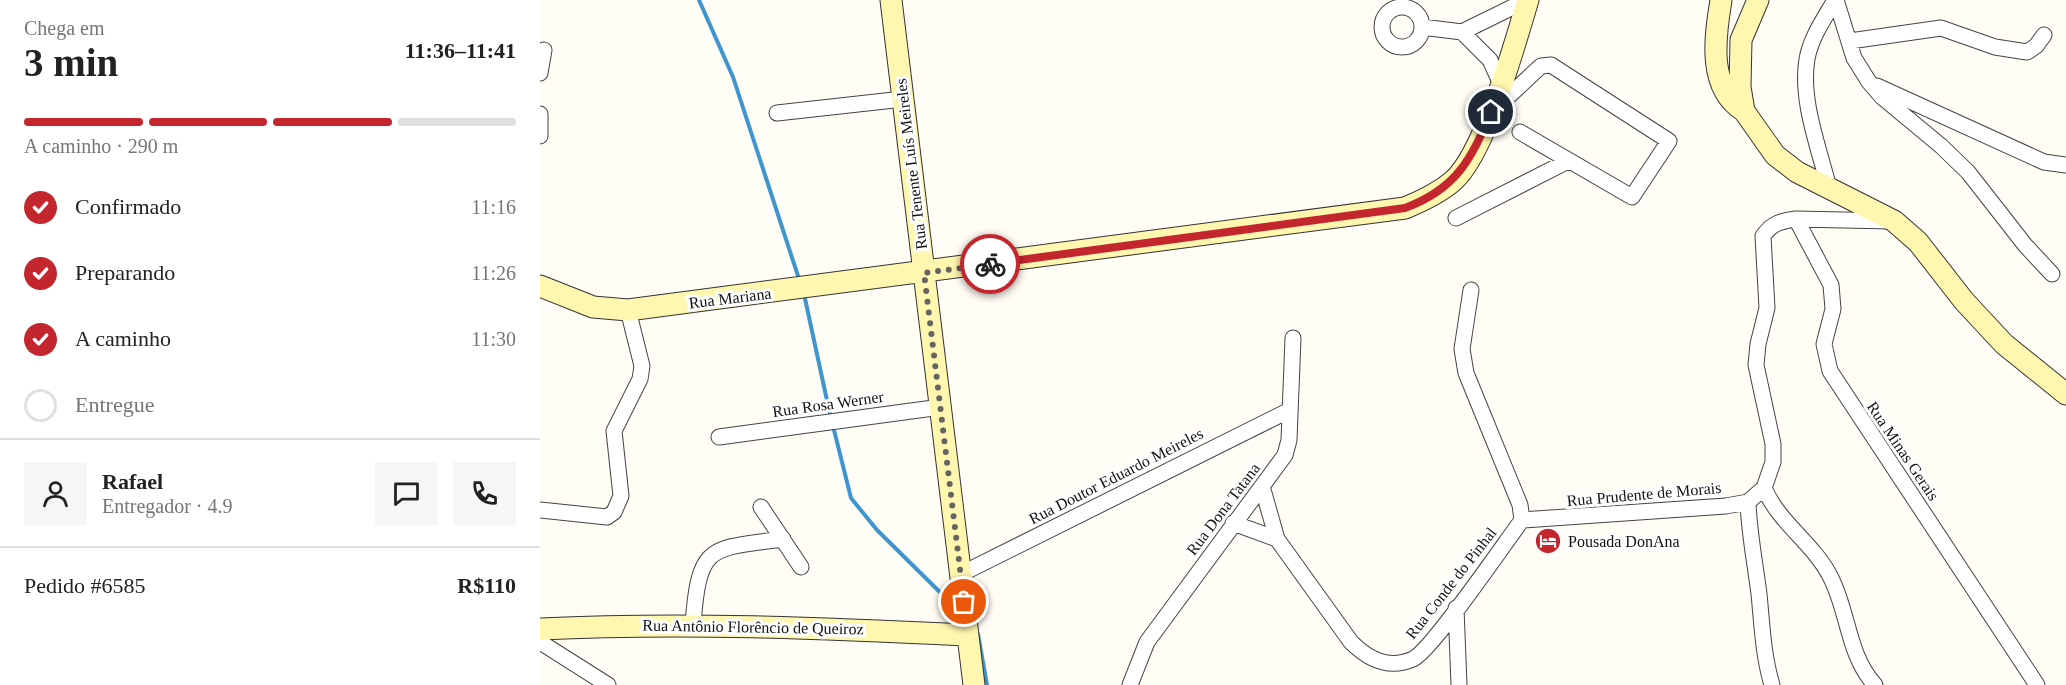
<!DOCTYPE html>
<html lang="pt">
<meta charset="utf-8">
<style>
:root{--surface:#fff;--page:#f6f6f6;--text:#222;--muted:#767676;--line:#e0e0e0;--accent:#c4262e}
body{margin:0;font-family:Georgia,serif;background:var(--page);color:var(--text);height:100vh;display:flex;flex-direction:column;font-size:22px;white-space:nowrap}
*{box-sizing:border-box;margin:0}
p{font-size:20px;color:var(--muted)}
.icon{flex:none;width:33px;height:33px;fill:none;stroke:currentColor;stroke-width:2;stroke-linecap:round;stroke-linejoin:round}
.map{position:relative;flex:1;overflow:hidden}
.details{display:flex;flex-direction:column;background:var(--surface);width:540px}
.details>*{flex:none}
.pin{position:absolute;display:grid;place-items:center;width:51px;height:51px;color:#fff;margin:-26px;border:3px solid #fff;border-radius:50%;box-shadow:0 2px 6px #0007}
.courier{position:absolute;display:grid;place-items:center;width:60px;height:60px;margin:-30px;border:4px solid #c4262e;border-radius:50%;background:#fff;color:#222;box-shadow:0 2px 8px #0007}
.head em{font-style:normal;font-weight:700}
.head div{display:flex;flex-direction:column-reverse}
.head{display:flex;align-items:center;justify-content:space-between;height:102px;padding:0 24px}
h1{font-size:39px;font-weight:700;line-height:45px}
.bar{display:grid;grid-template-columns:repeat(4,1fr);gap:9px 6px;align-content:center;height:72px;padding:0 24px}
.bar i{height:8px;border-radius:4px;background:var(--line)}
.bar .selected{background:var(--accent)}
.bar p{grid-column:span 4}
.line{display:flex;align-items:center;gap:15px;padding:0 24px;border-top:2px solid var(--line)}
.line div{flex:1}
.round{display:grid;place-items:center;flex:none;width:63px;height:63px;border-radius:0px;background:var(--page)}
ol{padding:0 24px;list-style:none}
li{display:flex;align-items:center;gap:18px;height:66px}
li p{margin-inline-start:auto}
li .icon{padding:6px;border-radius:50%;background:var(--accent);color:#fff;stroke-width:4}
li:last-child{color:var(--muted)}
li i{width:33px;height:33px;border:3px solid var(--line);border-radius:50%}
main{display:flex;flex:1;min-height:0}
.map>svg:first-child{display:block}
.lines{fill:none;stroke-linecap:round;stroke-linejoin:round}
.stream{stroke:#3f96cf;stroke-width:4}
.street-casing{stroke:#444;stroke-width:17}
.secondary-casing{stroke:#333;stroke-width:23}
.street{stroke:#fff;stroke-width:15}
.secondary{stroke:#fff6b0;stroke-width:21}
.done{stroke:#646461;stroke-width:6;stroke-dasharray:0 10.8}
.route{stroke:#c4262e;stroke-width:8}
.labels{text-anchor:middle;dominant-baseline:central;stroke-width:6;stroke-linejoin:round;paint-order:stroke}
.street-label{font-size:16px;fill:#111;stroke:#fff}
.poi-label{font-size:16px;fill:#111;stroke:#fff;text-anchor:start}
</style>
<main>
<section class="details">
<div class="head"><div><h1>3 min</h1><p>Chega em</p></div><em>11:36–11:41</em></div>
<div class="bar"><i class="selected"></i><i class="selected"></i><i class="selected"></i><i></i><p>A caminho · 290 m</p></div>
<ol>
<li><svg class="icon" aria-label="check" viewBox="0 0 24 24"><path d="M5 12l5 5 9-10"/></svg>Confirmado<p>11:16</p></li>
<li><svg class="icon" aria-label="check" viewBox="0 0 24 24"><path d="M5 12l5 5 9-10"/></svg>Preparando<p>11:26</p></li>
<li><svg class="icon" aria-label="check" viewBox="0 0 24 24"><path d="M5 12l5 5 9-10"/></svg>A caminho<p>11:30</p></li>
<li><i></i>Entregue</li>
</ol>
<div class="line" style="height:108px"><a class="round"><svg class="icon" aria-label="person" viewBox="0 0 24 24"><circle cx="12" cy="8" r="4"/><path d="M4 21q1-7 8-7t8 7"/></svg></a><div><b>Rafael</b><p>Entregador · 4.9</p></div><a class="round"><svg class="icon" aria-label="chat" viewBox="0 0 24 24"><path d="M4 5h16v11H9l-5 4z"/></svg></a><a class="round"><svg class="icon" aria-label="phone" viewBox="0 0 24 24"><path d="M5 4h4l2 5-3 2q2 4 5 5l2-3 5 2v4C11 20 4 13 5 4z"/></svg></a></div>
<div class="line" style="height:78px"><div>Pedido #6585</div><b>R$110</b></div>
</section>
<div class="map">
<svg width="1526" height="685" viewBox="0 0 1526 685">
<rect width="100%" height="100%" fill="#fffdf5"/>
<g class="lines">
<!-- stream -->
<path class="stream" d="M159,0L193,77L260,282
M264,294L291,419
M293,426L311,498L337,530L416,608
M438,634L447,685"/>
<!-- street casing -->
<g class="street-casing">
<path id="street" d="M1296,0L1314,58L1329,82L1342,97L1401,146L1428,172L1485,245L1512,274
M842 27a20 20 0 1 1 40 0a20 20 0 1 1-40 0Z
M882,27L922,32L987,0
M922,32L950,60L960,82
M1310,41L1401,28L1455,47L1487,52L1496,46L1504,35
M0,73L4,50
M1337,86L1504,162L1526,165
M956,108L1001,66L1011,65L1129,141L1092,197L980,132
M237,113L363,99
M0,114V136
M1289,188C1279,148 1260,100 1267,59C1271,37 1284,19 1295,0
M916,218L1028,161
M1256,219L1291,285L1293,309L1284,344L1290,371L1497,685
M179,437L401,407
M722,486L737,539L811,642C828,659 848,670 873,659C892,650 964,544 982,520L980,505L926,373L922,349L931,290
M1208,502C1209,533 1215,562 1219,594C1222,624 1223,655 1232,685
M221,507L261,567
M0,510L67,517L74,512L81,496L74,431L100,379L102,366L88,310
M982,520L1186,506L1208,502L1224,488
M693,523L737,539
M421,574L748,411
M916,608L919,685
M153,624C159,543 170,549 243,539
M0,642L68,685
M590,685L607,642L745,455L749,440L753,338
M1335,685C1307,654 1309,612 1290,576C1273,543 1239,523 1224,488L1233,462V444L1216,365L1218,344L1227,308L1223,236C1232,223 1241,221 1256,219L1351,221"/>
</g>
<!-- secondary casing -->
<g class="secondary-casing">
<path id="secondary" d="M351,0L434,685
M1181,0C1175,37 1167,88 1204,111
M1218,0L1201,40L1200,87L1204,111L1235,155L1257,172L1354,221L1378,242L1424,301L1464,344L1526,394
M0,286L53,307L88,310L865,208C882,201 899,193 913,181C945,153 975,43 988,0
M0,629C142,622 283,628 426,635"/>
</g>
<!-- street -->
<use href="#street" class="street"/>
<!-- secondary -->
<use href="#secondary" class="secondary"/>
</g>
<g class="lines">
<!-- done -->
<path class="done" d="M424,602L384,273L450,264"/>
<!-- route -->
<path class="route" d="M450,264L865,208C916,189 931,160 951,112"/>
</g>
<!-- icons -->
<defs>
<g id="hotel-disc" transform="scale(1.35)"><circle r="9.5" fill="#c4262e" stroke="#fff"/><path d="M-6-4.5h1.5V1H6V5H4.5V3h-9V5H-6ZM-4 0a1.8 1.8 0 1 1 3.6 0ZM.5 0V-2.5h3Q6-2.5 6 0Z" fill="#fff"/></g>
</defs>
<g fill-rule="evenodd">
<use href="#hotel-disc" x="1008" y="541"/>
</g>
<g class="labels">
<!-- street labels -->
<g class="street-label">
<text transform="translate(371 164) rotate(-97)">Rua Tenente Luís Meireles</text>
<text transform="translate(190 298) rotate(-7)">Rua Mariana</text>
<text transform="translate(288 404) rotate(-8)">Rua Rosa Werner</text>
<text transform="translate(1363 451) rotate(56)">Rua Minas Gerais</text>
<text transform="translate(576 476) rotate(-27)">Rua Doutor Eduardo Meireles</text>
<text transform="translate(1104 494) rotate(-5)">Rua Prudente de Morais</text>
<text transform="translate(683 509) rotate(-53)">Rua Dona Tatana</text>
<text transform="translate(911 583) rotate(-52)">Rua Conde do Pinhal</text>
<text transform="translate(213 627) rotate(1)">Rua Antônio Florêncio de Queiroz</text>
</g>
<!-- poi labels -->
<g class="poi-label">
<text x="1028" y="541">Pousada DonAna</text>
</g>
</g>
</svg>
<div class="pin" style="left:424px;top:602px;background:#ea580c"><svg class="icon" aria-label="bag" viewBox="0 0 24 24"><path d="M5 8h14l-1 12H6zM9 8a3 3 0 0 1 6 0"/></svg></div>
<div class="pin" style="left:951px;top:112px;background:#1f2937"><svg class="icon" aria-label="home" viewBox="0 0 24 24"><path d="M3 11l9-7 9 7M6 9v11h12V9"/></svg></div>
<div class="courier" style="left:450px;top:264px"><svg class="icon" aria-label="bike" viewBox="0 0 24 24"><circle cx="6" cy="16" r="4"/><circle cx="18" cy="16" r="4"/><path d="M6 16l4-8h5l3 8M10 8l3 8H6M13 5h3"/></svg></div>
</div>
</main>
